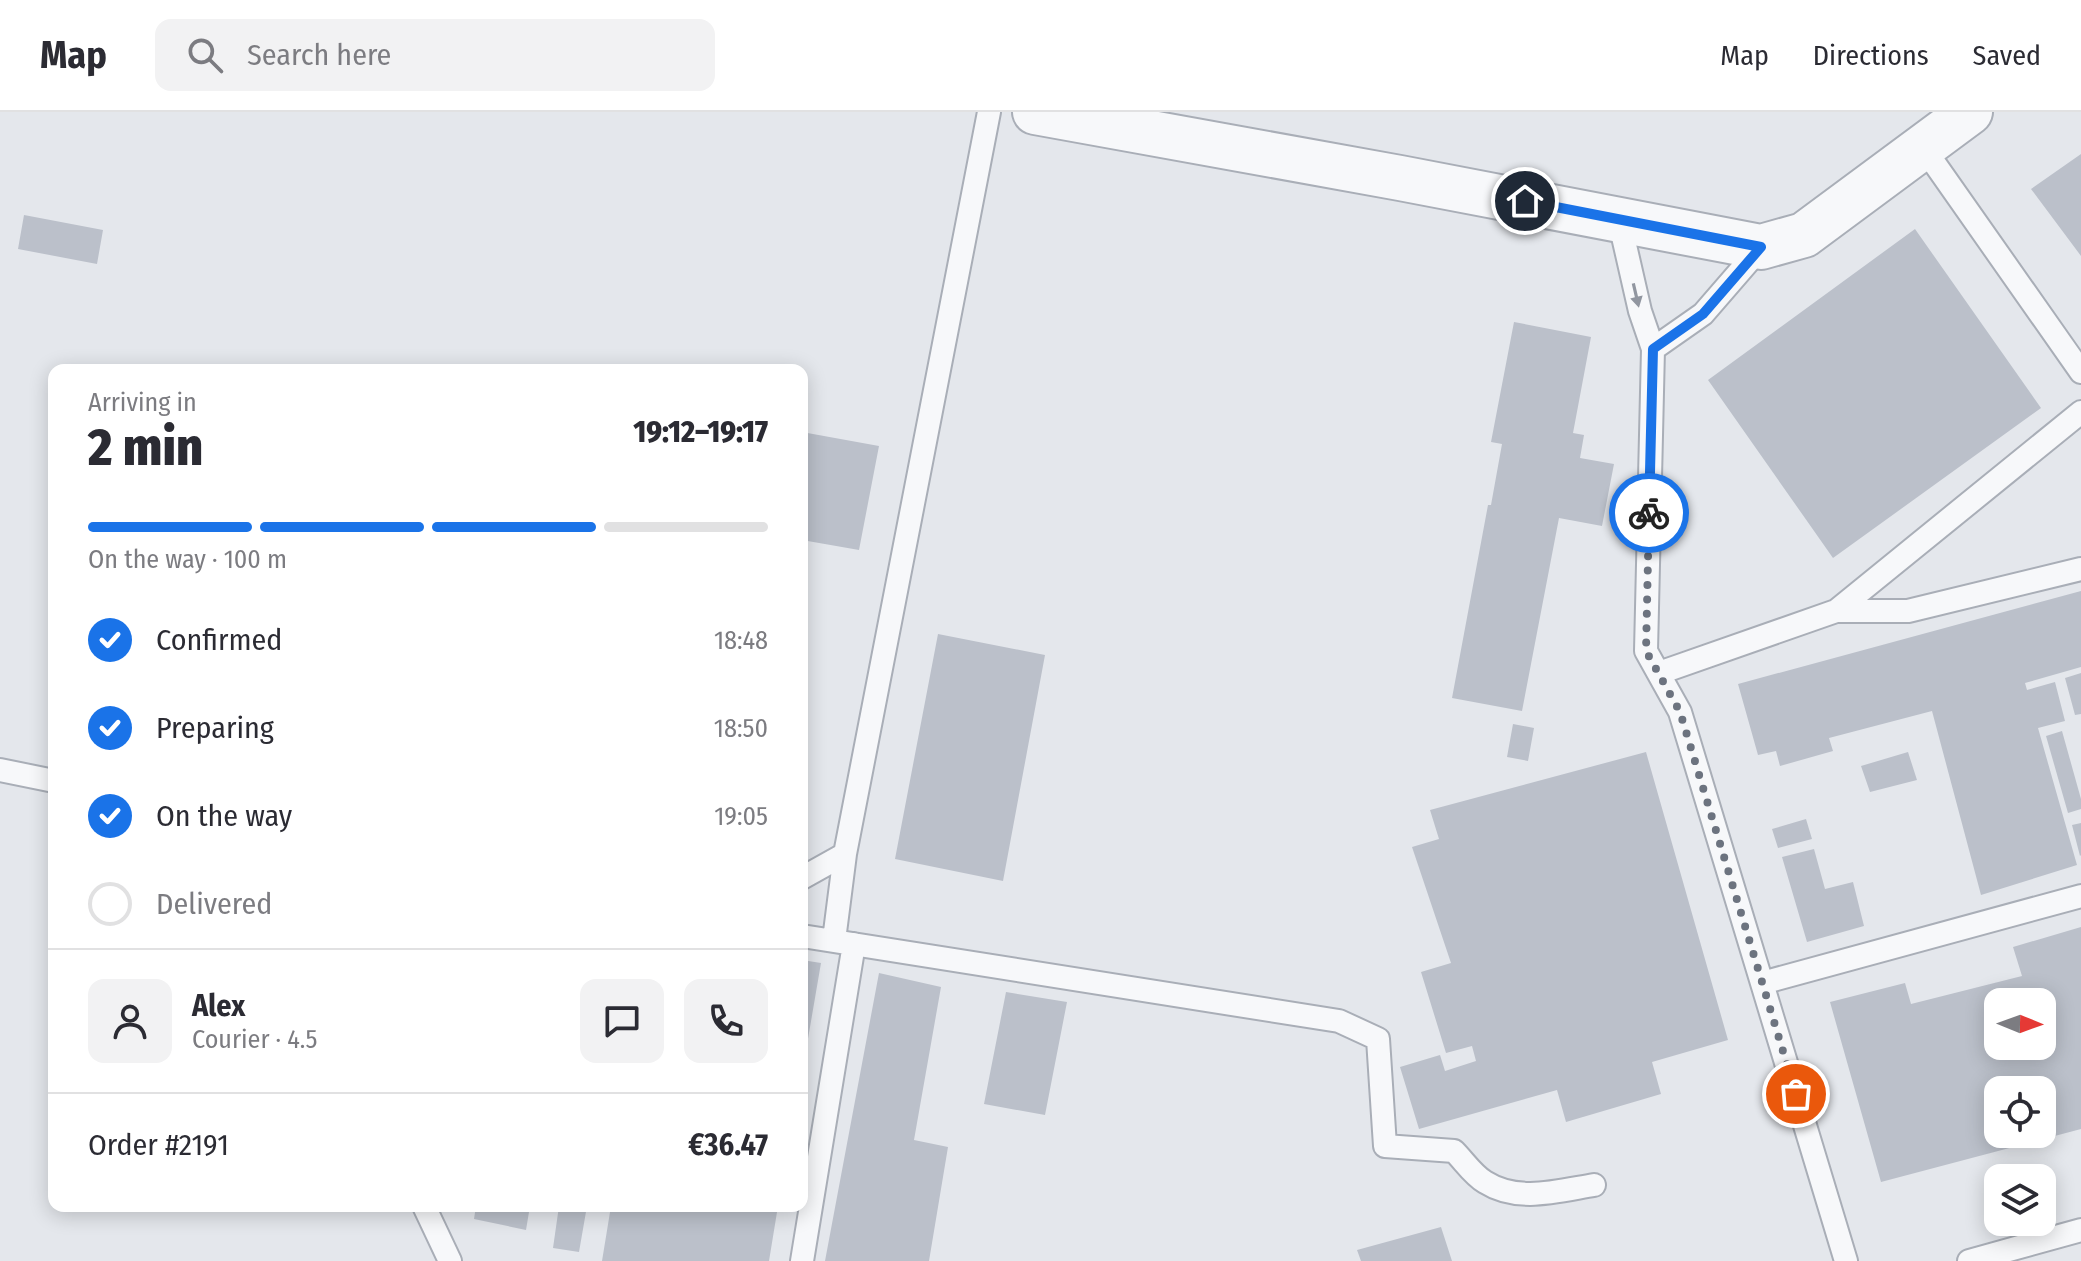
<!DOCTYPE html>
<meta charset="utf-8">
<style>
:root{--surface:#fff;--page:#f2f2f3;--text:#2b2b33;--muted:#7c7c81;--line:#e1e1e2;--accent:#1a73e8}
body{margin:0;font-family:"Fira Sans Condensed",sans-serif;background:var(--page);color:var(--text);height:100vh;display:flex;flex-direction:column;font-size:30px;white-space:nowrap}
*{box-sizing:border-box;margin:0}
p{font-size:26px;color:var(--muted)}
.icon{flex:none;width:44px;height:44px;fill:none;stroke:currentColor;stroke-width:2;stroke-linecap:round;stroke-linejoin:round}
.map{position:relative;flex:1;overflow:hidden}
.details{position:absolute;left:48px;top:252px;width:760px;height:848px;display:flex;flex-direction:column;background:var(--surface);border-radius:16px;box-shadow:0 4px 20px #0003}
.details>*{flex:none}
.needle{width:52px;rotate:91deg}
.fabs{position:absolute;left:1984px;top:876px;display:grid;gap:16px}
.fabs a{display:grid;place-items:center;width:72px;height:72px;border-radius:16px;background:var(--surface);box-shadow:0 4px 20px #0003;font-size:40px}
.pin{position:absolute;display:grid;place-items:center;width:68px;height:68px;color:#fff;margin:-34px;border:4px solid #fff;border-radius:50%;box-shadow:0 2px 8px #0007}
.courier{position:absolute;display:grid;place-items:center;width:80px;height:80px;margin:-40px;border:6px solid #1a73e8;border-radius:50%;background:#fff;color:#222;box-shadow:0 2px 10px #0007}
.head em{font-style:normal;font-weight:800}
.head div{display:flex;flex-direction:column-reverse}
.head{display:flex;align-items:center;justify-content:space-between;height:136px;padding:0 40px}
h1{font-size:52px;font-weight:800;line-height:60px}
.bar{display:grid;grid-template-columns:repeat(4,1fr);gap:12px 8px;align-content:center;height:96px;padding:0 40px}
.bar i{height:10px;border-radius:6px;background:var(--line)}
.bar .current{background:var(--accent)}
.bar p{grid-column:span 4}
.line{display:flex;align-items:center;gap:20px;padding:0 40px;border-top:2px solid var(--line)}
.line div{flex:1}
.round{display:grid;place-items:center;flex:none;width:84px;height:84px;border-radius:16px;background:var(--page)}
ol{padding:0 40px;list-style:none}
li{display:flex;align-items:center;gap:24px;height:88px}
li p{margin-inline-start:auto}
li .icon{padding:8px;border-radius:50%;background:var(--accent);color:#fff;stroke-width:4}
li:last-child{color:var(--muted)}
li i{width:44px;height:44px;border:4px solid var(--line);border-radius:50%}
header{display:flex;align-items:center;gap:48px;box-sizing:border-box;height:112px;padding:0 40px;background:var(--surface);border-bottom:2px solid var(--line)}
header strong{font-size:38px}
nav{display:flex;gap:44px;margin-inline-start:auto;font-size:28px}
.search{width:560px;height:72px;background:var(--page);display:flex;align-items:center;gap:20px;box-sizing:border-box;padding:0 28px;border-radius:16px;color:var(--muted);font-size:30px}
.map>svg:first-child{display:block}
.building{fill:#bbc0ca;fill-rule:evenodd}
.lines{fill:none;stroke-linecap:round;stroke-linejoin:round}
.lane-casing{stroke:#a9aeb7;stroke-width:26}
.street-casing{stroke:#a9aeb7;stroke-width:48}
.lane{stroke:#f7f8fa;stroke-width:22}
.street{stroke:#f7f8fa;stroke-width:44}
.oneway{fill:#9196a0}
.done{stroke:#6c737f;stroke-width:8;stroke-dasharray:0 14.4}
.route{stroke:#1a73e8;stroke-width:10}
</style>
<header>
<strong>Map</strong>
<div class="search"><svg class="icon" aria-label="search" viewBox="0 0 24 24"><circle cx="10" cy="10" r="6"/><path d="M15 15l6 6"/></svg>Search here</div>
<nav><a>Map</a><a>Directions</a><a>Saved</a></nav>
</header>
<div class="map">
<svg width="2081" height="1149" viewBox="0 0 2081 1149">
<rect width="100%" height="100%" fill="#e4e7ec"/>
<!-- building -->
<path class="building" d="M2081,42V144L2031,77Z
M24,103L103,118L97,152L18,137Z
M1915,117L2041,296L1833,446L1708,268Z
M1514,210L1591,225L1573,321L1584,323L1580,346L1614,352L1602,414L1559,406L1522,599L1452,586L1488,393H1491L1502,332L1491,330Z
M802,320L879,334L859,438L802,428Z
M2081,479V555L2025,571L2027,578L2055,570L2065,609L2038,616L2077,753L1981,783L1932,599L1829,626L1833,639L1780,654L1776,639L1758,643L1738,572Z
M938,522L1045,543L1003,769L895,747Z
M2081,561V602L2075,603L2065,566Z
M1513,612L1534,616L1528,649L1507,645Z
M2062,619L2081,687V697L2068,701L2046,624Z
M1646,640L1728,928L1652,950L1661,982L1566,1010L1557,978L1419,1017L1400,955L1440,943L1445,959L1476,949L1472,934L1446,941L1421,860L1451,851L1412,735L1439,727L1430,698Z
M1908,640L1917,668L1870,680L1861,654Z
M1806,707L1812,727L1778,736L1772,717Z
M2081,711V743L2080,744L2072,713Z
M1814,737L1825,777L1853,770L1864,814L1807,830L1782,745Z
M2081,815V1017L1881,1070L1830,890L1905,871L1911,892L2022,864L2013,835ZM1998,890H2042V934H1998ZM1998,978H2042V1022H1998Z
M802,848L821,851L804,950H802Z
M879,861L941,875L914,1028L948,1035L929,1149H825Z
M1006,880L1067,890L1045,1003L984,992Z
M476,1094H530L526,1118L474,1107Z
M559,1094H587L579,1140L553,1136Z
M611,1094H778L769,1149H602Z
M1441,1115L1452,1149H1361L1357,1138Z"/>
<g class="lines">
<!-- lane casing -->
<g class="lane-casing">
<path id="lane" d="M1923,35L2081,260
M1619,107L1640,199L1653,237L1703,202L1761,135
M1653,237L1646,539L1680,600L1846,1149
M1836,499H1908L2081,457
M1659,561L1836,499L2081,300
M0,658L54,669
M802,766L845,742
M802,824L1339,909L1378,927L1385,1034L1454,1039C1464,1049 1473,1063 1485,1070C1518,1091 1558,1079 1594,1073
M834,828L845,742L989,0
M1762,871L2081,784
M424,1094L450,1149
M802,1149L854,832
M1969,1149L2081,1118"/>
</g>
<!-- street casing -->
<g class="street-casing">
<path id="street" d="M1035,0L1400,66L1761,135L1804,123L1970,0"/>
</g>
<!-- lane -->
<use href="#lane" class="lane"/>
<!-- street -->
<use href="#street" class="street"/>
</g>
<!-- one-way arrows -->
<defs><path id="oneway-solid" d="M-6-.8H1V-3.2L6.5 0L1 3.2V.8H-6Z" transform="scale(2)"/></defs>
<use class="oneway" href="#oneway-solid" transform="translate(1636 183) rotate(77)"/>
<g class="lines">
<!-- done -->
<path class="done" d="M1649,401L1646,539L1680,600L1796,982"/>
<!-- route -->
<path class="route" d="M1525,89L1761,135L1703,202L1653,237L1649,401"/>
</g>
</svg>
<div class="fabs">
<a><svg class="needle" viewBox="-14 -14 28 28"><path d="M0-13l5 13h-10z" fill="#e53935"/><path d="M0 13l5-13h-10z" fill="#7c7c81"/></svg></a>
<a><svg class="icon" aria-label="locate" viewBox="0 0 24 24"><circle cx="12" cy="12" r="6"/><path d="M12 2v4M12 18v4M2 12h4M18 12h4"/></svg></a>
<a><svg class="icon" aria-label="layers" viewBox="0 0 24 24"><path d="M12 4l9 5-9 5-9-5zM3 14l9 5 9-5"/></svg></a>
</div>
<div class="pin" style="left:1796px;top:982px;background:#ea580c"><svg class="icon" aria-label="bag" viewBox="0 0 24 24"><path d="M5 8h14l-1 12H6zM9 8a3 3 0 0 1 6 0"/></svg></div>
<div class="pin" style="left:1525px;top:89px;background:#1f2937"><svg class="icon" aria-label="home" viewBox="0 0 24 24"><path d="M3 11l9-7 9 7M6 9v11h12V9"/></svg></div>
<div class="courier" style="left:1649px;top:401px"><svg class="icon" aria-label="bike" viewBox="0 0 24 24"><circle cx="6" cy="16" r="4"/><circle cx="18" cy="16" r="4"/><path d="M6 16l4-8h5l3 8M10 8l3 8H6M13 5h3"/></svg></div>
<section class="details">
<div class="head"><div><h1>2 min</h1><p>Arriving in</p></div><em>19:12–19:17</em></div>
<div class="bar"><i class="current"></i><i class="current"></i><i class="current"></i><i></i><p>On the way · 100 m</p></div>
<ol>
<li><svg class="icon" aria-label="check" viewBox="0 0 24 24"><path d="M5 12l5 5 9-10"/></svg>Confirmed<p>18:48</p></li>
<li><svg class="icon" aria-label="check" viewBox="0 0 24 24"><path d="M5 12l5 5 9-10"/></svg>Preparing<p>18:50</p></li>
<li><svg class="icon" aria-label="check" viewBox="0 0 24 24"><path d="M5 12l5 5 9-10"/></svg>On the way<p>19:05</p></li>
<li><i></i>Delivered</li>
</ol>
<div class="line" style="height:144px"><a class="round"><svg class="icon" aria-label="person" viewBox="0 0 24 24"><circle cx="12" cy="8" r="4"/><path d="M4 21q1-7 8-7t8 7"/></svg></a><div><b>Alex</b><p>Courier · 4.5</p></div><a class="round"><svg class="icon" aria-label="chat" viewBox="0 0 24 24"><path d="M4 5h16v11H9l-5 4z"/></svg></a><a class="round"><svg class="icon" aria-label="phone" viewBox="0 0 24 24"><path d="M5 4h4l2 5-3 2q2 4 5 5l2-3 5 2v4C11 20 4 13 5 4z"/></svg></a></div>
<div class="line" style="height:104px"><div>Order #2191</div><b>€36.47</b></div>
</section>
</div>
